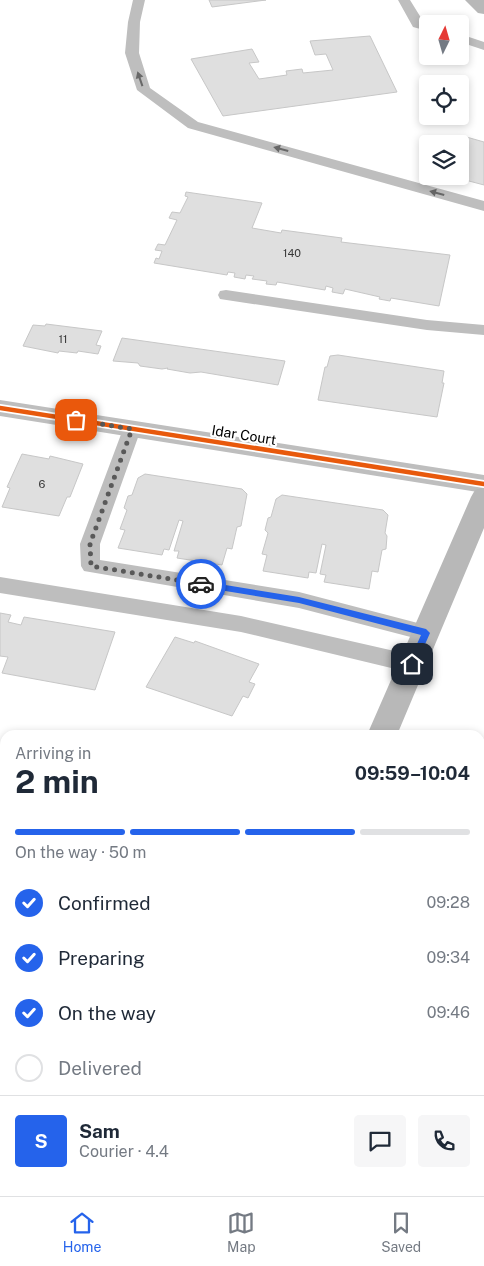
<!DOCTYPE html>
<meta charset="utf-8">
<style>
:root{--surface:#fff;--page:#f6f6f7;--text:#1f2937;--muted:#747a83;--line:#e0e1e3;--accent:#2563eb}
body{margin:0;font-family:"Public Sans",sans-serif;background:var(--page);color:var(--text);height:100vh;display:flex;flex-direction:column;font-size:19px;white-space:nowrap}
*{box-sizing:border-box;margin:0}
p{font-size:16px;color:var(--muted)}
.icon{flex:none;width:28px;height:28px;fill:none;stroke:currentColor;stroke-width:2;stroke-linecap:round;stroke-linejoin:round}
.map{position:relative;flex:1;overflow:hidden}
.details{position:absolute;left:0px;top:730px;width:485px;height:466px;display:flex;flex-direction:column;background:var(--surface);border-radius:15px 15px 0 0;box-shadow:0 2px 8px #0003}
.details>*{flex:none}
.needle{width:32px;rotate:5deg}
.buttons{position:absolute;left:419px;top:15px;display:grid;gap:10px}
.buttons a{display:grid;place-items:center;width:50px;height:50px;border-radius:5px;background:var(--surface);box-shadow:0 2px 8px #0003;font-size:25px}
.pin{position:absolute;display:grid;place-items:center;width:42px;height:42px;color:#fff;margin:-21px;border-radius:10px;box-shadow:0 2px 8px #0006}
.courier{position:absolute;display:grid;place-items:center;width:50px;height:50px;margin:-25px;border:4px solid #2563eb;border-radius:50%;background:#fff;color:#222;box-shadow:0 1px 6px #0007}
.head em{font-style:normal;font-weight:700}
.head div{display:flex;flex-direction:column-reverse}
.head{display:flex;align-items:center;justify-content:space-between;height:85px;padding:0 15px}
h1{font-size:32px;font-weight:700;line-height:38px}
.bar{display:grid;grid-template-columns:repeat(4,1fr);gap:8px 5px;align-content:center;height:60px;padding:0 15px}
.bar i{height:6px;border-radius:4px;background:var(--line)}
.bar .active{background:var(--accent)}
.bar p{grid-column:span 4}
.line{display:flex;align-items:center;gap:12px;padding:0 15px;border-top:1px solid var(--line)}
.line div{flex:1}
.round{display:grid;place-items:center;flex:none;width:52px;height:52px;border-radius:5px;background:var(--page)}
ol{padding:0 15px;list-style:none}
li{display:flex;align-items:center;gap:15px;height:55px}
li p{margin-inline-start:auto}
li .icon{padding:5px;border-radius:50%;background:var(--accent);color:#fff;stroke-width:4}
li:last-child{color:var(--muted)}
li i{width:28px;height:28px;border:2px solid var(--line);border-radius:50%}
.tab-bar{display:flex;justify-content:space-around;align-items:center;height:70px;border-top:1px solid var(--line);background:var(--surface);font-size:14px;color:var(--muted)}
.tab-bar a{display:grid;justify-items:center;gap:2px}
.tab-bar .active{color:var(--accent)}
.map>svg:first-child{display:block}
.building{fill:#dfdfdf;stroke:#c7c7c7}
.lines{fill:none;stroke-linecap:round;stroke-linejoin:round}
.lane{fill:#bebebe;fill-rule:evenodd}
.street{fill:#bebebe;fill-rule:evenodd}
.secondary{fill:#b8b8b8;fill-rule:evenodd}
.cycleway-casing{stroke:#fff;stroke-width:8}
.cycleway{stroke:#e8590c;stroke-width:4.5}
.oneway{fill:#686868}
.route{fill:#2563eb}
.done{stroke:#595959;stroke-width:5;stroke-dasharray:0 9}
.labels{text-anchor:middle;dominant-baseline:central;stroke-width:4.5;stroke-linejoin:round;paint-order:stroke}
.number-label{font-size:11px;fill:#383838}
.street-label{font-size:14px;fill:#000;stroke:#fff}
</style>
<div class="map">
<svg width="484" height="1196" viewBox="0 0 484 1196">
<rect width="100%" height="100%" fill="#fff"/>
<!-- building -->
<path class="building" d="M209,0H266L212,7Z
M370,36L397,92L223,116L191,59L252,49L259,62L249,63L259,79L287,75L286,71L302,69L303,73L333,70L326,54L315,55L310,41Z
M463,136L484,142V185L454,177L460,176V144H457Z
M186,192L262,203L252,228L281,233L282,230L342,238L341,242L450,255L439,306L391,298L390,301L379,299L380,297L345,289L343,294L332,292L333,288L326,286L325,290L277,282L276,285L266,284L267,281L252,279L254,276L246,275L245,279L234,277L235,273L228,272L227,275L154,263L156,258L159,259L162,251L155,250L158,244L165,245L177,220L169,218L172,212L180,213L188,197L185,196Z
M46,324L102,331L96,345L101,346L98,354L78,351L77,353L59,351L58,353L23,346L33,325L45,326Z
M122,338L285,361L278,385L201,372L190,373L167,369L168,368L162,369L140,366L138,363L113,361Z
M338,355L444,371L442,383H444L437,417L318,400L325,367H327L330,356Z
M22,454L49,459L50,456L83,464L70,497H67L59,516L2,507L10,488L7,487Z
M145,474L242,489L247,494L241,526L237,527L232,549L227,548L222,565L177,558L179,551H174L183,521L179,520L169,550L164,549L162,555L118,548L125,530L120,529L127,510L124,508L128,496L132,495L138,478Z
M282,495L383,510L388,515L385,533L387,536L386,549L382,550L378,572L372,571L369,589L324,582L326,575L320,574L326,545L322,544L316,573L309,572L308,578L263,571L267,555L262,554L268,533L265,530L268,518L271,517L276,499Z
M0,613L11,615L8,622L21,625L24,617L115,632L95,690L2,673L8,657L0,656Z
M175,637L194,643L195,641L259,664L249,682L255,684L248,698L243,696L232,716L146,687Z
M0,761L5,762V831L0,830Z
M480,908L484,909V1025L480,1024Z
M0,1054L5,1056V1186L0,1184Z
M11,1191H40V1192L34,1196H11Z
M311,1191H329L339,1196H309Z"/>
<g class="lines">
<!-- lane -->
<path class="lane" d="M133,0H145L140,22L139,53L150,88L198,122L484,201V211L188,128L137,90L125,53L128,22Z
M398,0H410L423,21L431,24H428V31L413,27Z
M460,34L484,42V50L460,42Z
M226,290L427,320L484,325V335L427,330L220,299L218,295L220,291Z
M132,423L138,425L141,429L100,544V560L299,592L433,627L436,633L433,639L426,641L299,608L84,571L81,566L80,544L123,429L126,425Z
M0,577L241,616L412,655L419,658L422,664L419,670L412,673L241,632L0,593Z
M5,946V980L0,982V948Z"/>
<!-- street -->
<path class="street" d="M0,400L484,475V493L0,416Z
M480,1128H484V1164H480Z"/>
<!-- secondary -->
<path class="secondary" d="M465,0H484V14L478,13Z
M484,487V528L397,735H367L471,497L475,490Z
M167,1191H205L203,1196H165Z"/>
<!-- cycleway casing -->
<g class="cycleway-casing">
<path id="cycleway" d="M0,408L484,484"/>
</g>
<!-- cycleway -->
<use href="#cycleway" class="cycleway"/>
</g>
<!-- one-way arrows -->
<defs><path id="oneway-solid" d="M-6-.8H1V-3.2L6.5 0L1 3.2V.8H-6Z" transform="scale(1.25)"/></defs>
<g class="oneway">
<use href="#oneway-solid" transform="translate(140 79) rotate(-109)"/>
<use href="#oneway-solid" transform="translate(281 149) rotate(-165)"/>
<use href="#oneway-solid" transform="translate(437 193) rotate(-165)"/>
</g>
<!-- route -->
<path class="route" d="M201,581L299,597L426,629L430,633L415,667L412,668L408,664L421,635L299,603L201,587L197,584Z"/>
<g class="lines">
<!-- done -->
<path class="done" d="M76,420L132,429L90,544L91,566L201,584"/>
</g>
<g class="labels">
<!-- number labels -->
<g class="number-label">
<text x="292" y="253">140</text>
<text x="63" y="339">11</text>
<text x="42" y="484">6</text>
</g>
<!-- street labels -->
<g class="street-label">
<text transform="translate(244 435) rotate(9)">Idar Court</text>
</g>
</g>
</svg>
<div class="buttons">
<a><svg class="needle" viewBox="-14 -14 28 28"><path d="M0-13l5 13h-10z" fill="#e53935"/><path d="M0 13l5-13h-10z" fill="#747a83"/></svg></a>
<a><svg class="icon" aria-label="locate" viewBox="0 0 24 24"><circle cx="12" cy="12" r="6"/><path d="M12 2v4M12 18v4M2 12h4M18 12h4"/></svg></a>
<a><svg class="icon" aria-label="layers" viewBox="0 0 24 24"><path d="M12 4l9 5-9 5-9-5zM3 14l9 5 9-5"/></svg></a>
</div>
<div class="pin" style="left:76px;top:420px;background:#ea580c"><svg class="icon" aria-label="bag" viewBox="0 0 24 24"><path d="M5 8h14l-1 12H6zM9 8a3 3 0 0 1 6 0"/></svg></div>
<div class="pin" style="left:412px;top:664px;background:#1f2937"><svg class="icon" aria-label="home" viewBox="0 0 24 24"><path d="M3 11l9-7 9 7M6 9v11h12V9"/></svg></div>
<div class="courier" style="left:201px;top:584px"><svg class="icon" aria-label="car" viewBox="0 0 24 24"><path d="M5 17H2v-5l4-1 3-4h7l3 4 3 1v5h-3M9 17h6M6 11h13"/><circle cx="7" cy="17" r="2"/><circle cx="17" cy="17" r="2"/></svg></div>
<section class="details">
<div class="head"><div><h1>2 min</h1><p>Arriving in</p></div><em>09:59–10:04</em></div>
<div class="bar"><i class="active"></i><i class="active"></i><i class="active"></i><i></i><p>On the way · 50 m</p></div>
<ol>
<li><svg class="icon" aria-label="check" viewBox="0 0 24 24"><path d="M5 12l5 5 9-10"/></svg>Confirmed<p>09:28</p></li>
<li><svg class="icon" aria-label="check" viewBox="0 0 24 24"><path d="M5 12l5 5 9-10"/></svg>Preparing<p>09:34</p></li>
<li><svg class="icon" aria-label="check" viewBox="0 0 24 24"><path d="M5 12l5 5 9-10"/></svg>On the way<p>09:46</p></li>
<li><i></i>Delivered</li>
</ol>
<div class="line" style="height:90px"><b class="round" style="background:var(--accent);color:#fff">S</b><div><b>Sam</b><p>Courier · 4.4</p></div><a class="round"><svg class="icon" aria-label="chat" viewBox="0 0 24 24"><path d="M4 5h16v11H9l-5 4z"/></svg></a><a class="round"><svg class="icon" aria-label="phone" viewBox="0 0 24 24"><path d="M5 4h4l2 5-3 2q2 4 5 5l2-3 5 2v4C11 20 4 13 5 4z"/></svg></a></div>
</section>
</div>
<nav class="tab-bar">
<a class="active"><svg class="icon" aria-label="home" viewBox="0 0 24 24"><path d="M3 11l9-7 9 7M6 9v11h12V9"/></svg>Home</a>
<a><svg class="icon" aria-label="map" viewBox="0 0 24 24"><path d="M3 6l6-2 6 2 6-2v14l-6 2-6-2-6 2zM9 4v14M15 6v14"/></svg>Map</a>
<a><svg class="icon" aria-label="saved" viewBox="0 0 24 24"><path d="M7 4h10v16l-5-4-5 4z"/></svg>Saved</a>
</nav>
